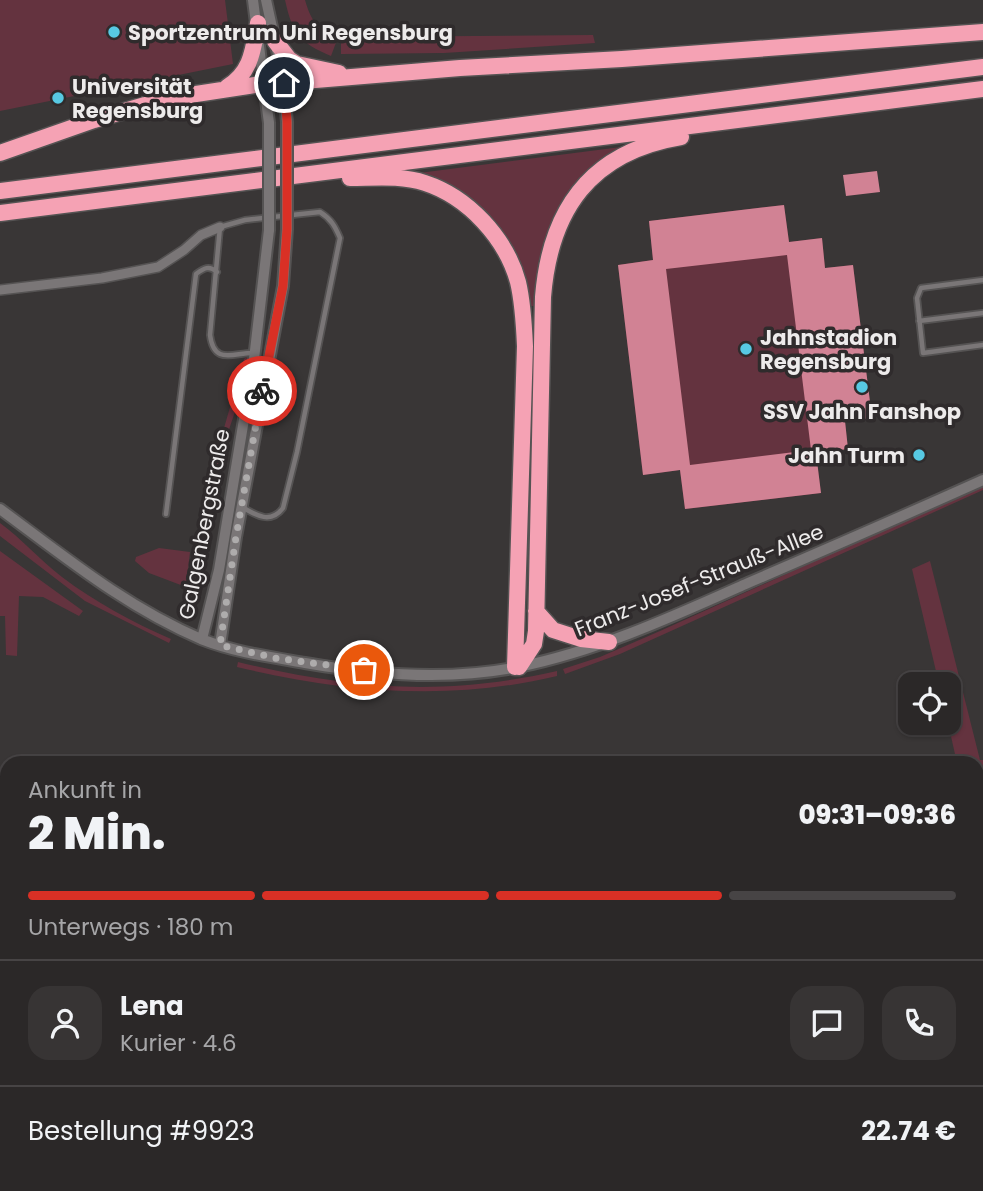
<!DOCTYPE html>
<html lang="de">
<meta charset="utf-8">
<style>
:root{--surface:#2b2828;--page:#373434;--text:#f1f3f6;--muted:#a6a6a8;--line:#474445;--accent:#d93025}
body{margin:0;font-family:Poppins,sans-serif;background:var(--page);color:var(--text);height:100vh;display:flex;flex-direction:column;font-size:26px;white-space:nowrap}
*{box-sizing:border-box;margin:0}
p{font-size:23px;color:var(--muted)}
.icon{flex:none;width:38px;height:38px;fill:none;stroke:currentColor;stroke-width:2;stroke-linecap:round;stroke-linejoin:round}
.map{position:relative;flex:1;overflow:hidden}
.panel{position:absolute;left:0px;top:756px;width:984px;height:436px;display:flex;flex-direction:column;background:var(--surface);border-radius:21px 21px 0 0;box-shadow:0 2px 5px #0004,0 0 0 2px var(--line)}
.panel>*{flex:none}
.buttons{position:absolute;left:898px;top:672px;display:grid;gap:14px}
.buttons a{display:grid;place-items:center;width:63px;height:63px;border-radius:14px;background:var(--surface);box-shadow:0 2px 5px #0004,0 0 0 2px var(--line);font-size:35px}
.pin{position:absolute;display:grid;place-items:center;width:60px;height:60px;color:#fff;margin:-30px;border:4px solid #fff;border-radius:50%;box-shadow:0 2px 7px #0007}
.courier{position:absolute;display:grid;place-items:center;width:70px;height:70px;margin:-35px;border:5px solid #d93025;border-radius:50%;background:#fff;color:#222;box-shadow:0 2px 9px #0007}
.summary em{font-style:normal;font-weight:800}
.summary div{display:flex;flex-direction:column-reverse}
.summary{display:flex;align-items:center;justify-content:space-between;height:119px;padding:0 28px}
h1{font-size:46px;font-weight:800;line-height:52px}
.bar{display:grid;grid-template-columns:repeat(4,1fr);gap:10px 7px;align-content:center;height:84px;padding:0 28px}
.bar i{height:9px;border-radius:5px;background:var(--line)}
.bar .selected{background:var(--accent)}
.bar p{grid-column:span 4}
.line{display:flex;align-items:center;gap:18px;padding:0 28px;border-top:2px solid var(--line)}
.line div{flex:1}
.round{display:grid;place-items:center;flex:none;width:74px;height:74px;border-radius:21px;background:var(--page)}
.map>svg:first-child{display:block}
.green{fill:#64333f}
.building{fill:#d18294;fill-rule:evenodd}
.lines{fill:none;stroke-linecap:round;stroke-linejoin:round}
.service-casing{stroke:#555353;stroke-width:8}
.minor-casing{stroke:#555353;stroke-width:12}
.tertiary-casing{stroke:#555353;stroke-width:14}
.motorway-casing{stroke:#555353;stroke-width:19}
.service{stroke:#7a7677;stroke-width:4.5}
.minor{stroke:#7a7677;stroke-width:9}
.tertiary{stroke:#7a7677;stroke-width:10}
.motorway{stroke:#f5a2b4;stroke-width:16}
.tertiary-bridge-casing{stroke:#555353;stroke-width:14;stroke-linecap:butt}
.tertiary-bridge{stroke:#7a7677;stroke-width:10}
.done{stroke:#aeacac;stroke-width:7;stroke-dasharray:0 12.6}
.route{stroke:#d93025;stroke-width:9}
.poi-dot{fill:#57c9e3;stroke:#2f2b2c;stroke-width:2.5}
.labels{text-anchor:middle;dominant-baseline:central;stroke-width:7;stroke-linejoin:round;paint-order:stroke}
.poi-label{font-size:21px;font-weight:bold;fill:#edebeb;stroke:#2f2b2c;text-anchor:start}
.street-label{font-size:21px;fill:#edebeb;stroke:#2f2b2c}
</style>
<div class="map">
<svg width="983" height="1191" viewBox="0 0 983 1191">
<rect width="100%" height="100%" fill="#393636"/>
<!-- green -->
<path class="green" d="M0,0H225L233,64L0,111Z
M285,0H305C311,21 318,30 337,40L331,56C299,42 293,35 285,0Z
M593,35L595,43L444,53L341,54V37Z
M629,146L578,182L535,306H529L506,241L411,174Z
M784,205L789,242L822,238L825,268L853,265L872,418L845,421L848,449L816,453L821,493L685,509L680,470L643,475L618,265L653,260L649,221Z
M247,357L239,400L223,447L219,467L213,466L244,359Z
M983,485V490L620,654L565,674L563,669L600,657L660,631Z
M0,523C22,539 40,560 62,577C95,602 132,622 171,639L169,643L85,601L0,536Z
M159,548L190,552L186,587L149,573L135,561L136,557Z
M0,551L83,611L79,616L43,597L19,596L17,656L6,655L5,616H0Z
M930,561L980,760H983V926L976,845V763H957L948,723V684H939L912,569Z
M238,662C351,689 442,697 557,671V676C449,702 343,692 237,667Z"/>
<!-- building -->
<path class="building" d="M877,171L880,192L846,196L843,175Z
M784,205L789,242L822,238L825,268L853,265L872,418L845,421L848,449L816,453L821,493L685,509L680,470L643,475L618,265L653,260L649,221ZM787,255L811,450L690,465L666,269Z"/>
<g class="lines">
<!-- service casing -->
<g class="service-casing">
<path id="service" d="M983,280L921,288L917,298L923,353L983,345
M919,321L983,313
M242,507C257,516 271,524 283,508L297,452L340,238C335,226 331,219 320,212L245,220L220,227L210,335C214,365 232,353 253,353
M166,514L196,274C204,268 209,265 217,272"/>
</g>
<!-- minor casing -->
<g class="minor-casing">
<path id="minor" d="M0,290L102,278L158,267L184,250L201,235L220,227"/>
</g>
<!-- tertiary casing -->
<g class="tertiary-casing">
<path id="tertiary" d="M253,0L269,123
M266,0L282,73L287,122
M0,509C65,557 126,607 201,639C234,652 270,657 305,663C374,675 449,681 518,667C598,651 674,616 748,583C827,549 905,515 983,480
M202,639L219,570L254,359L269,230
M220,645L236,537L283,286L287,229"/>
</g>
<!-- motorway casing -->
<g class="motorway-casing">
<path id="motorway" d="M275,41L289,59L297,64L339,73
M227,87C252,72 253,49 258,23
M0,153L94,120L145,105L196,94L255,85L460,68L622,59L983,32
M350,178C374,178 401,175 425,183C468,197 506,238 518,282C523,303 524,324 525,346L515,667
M0,191L983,67
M0,213L983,89
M536,611L553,630L581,639L609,642
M519,667L534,644L536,631L543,297C550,210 590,152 681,137"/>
</g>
<!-- service -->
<use href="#service" class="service"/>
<!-- minor -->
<use href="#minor" class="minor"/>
<!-- tertiary -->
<use href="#tertiary" class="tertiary"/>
<!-- motorway -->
<use href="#motorway" class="motorway"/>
<!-- tertiary-bridge casing -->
<g class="tertiary-bridge-casing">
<path id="tertiary-bridge" d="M269,123V230
M287,229V122"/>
</g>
<!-- tertiary-bridge -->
<use href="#tertiary-bridge" class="tertiary-bridge"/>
</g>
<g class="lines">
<!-- done -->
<path class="done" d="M262,391L236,537L220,645L275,658L364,670"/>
<!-- route -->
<path class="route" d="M262,391L283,286L287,229V121L284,83"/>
</g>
<!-- markers -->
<g class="poi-dot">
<circle cx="114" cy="32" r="7"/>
<circle cx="58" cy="98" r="7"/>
<circle cx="746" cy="349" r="7"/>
<circle cx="862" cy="387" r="7"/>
<circle cx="919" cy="455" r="7"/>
</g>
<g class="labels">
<!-- poi labels -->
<g class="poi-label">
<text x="128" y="32">Sportzentrum Uni Regensburg</text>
<text x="72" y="86">Universität<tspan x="72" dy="24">Regensburg</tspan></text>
<text x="760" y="337">Jahnstadion<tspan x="760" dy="24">Regensburg</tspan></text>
<text x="862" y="411" text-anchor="middle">SSV Jahn Fanshop</text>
<text x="905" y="455" text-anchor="end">Jahn Turm</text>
</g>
<!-- street labels -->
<g class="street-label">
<text transform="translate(204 524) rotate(-79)">Galgenbergstraße</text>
<text transform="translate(699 580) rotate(-22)">Franz-Josef-Strauß-Allee</text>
</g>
</g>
</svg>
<div class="buttons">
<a><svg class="icon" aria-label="locate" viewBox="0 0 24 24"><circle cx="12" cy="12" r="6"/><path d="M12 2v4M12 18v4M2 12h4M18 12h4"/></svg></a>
</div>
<div class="pin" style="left:364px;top:670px;background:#ea580c"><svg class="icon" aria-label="bag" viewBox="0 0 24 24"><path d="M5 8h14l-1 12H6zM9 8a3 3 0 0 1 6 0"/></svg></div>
<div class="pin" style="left:284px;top:83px;background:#1f2937"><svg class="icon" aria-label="home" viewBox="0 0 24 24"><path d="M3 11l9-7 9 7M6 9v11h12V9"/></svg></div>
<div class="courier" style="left:262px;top:391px"><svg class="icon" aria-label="bike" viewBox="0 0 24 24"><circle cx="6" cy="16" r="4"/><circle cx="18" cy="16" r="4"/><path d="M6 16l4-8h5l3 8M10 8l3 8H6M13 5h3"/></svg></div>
<section class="panel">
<div class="summary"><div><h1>2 Min.</h1><p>Ankunft in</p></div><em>09:31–09:36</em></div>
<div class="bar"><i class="selected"></i><i class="selected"></i><i class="selected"></i><i></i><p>Unterwegs · 180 m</p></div>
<div class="line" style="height:126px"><a class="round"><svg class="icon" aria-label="person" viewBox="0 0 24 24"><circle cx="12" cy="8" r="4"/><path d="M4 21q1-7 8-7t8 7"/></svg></a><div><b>Lena</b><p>Kurier · 4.6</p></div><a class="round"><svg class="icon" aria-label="chat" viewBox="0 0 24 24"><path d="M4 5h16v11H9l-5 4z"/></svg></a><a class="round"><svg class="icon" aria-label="phone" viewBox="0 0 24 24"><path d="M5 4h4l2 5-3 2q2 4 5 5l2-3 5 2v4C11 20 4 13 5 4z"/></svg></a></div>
<div class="line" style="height:91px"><div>Bestellung #9923</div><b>22.74 €</b></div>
</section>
</div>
